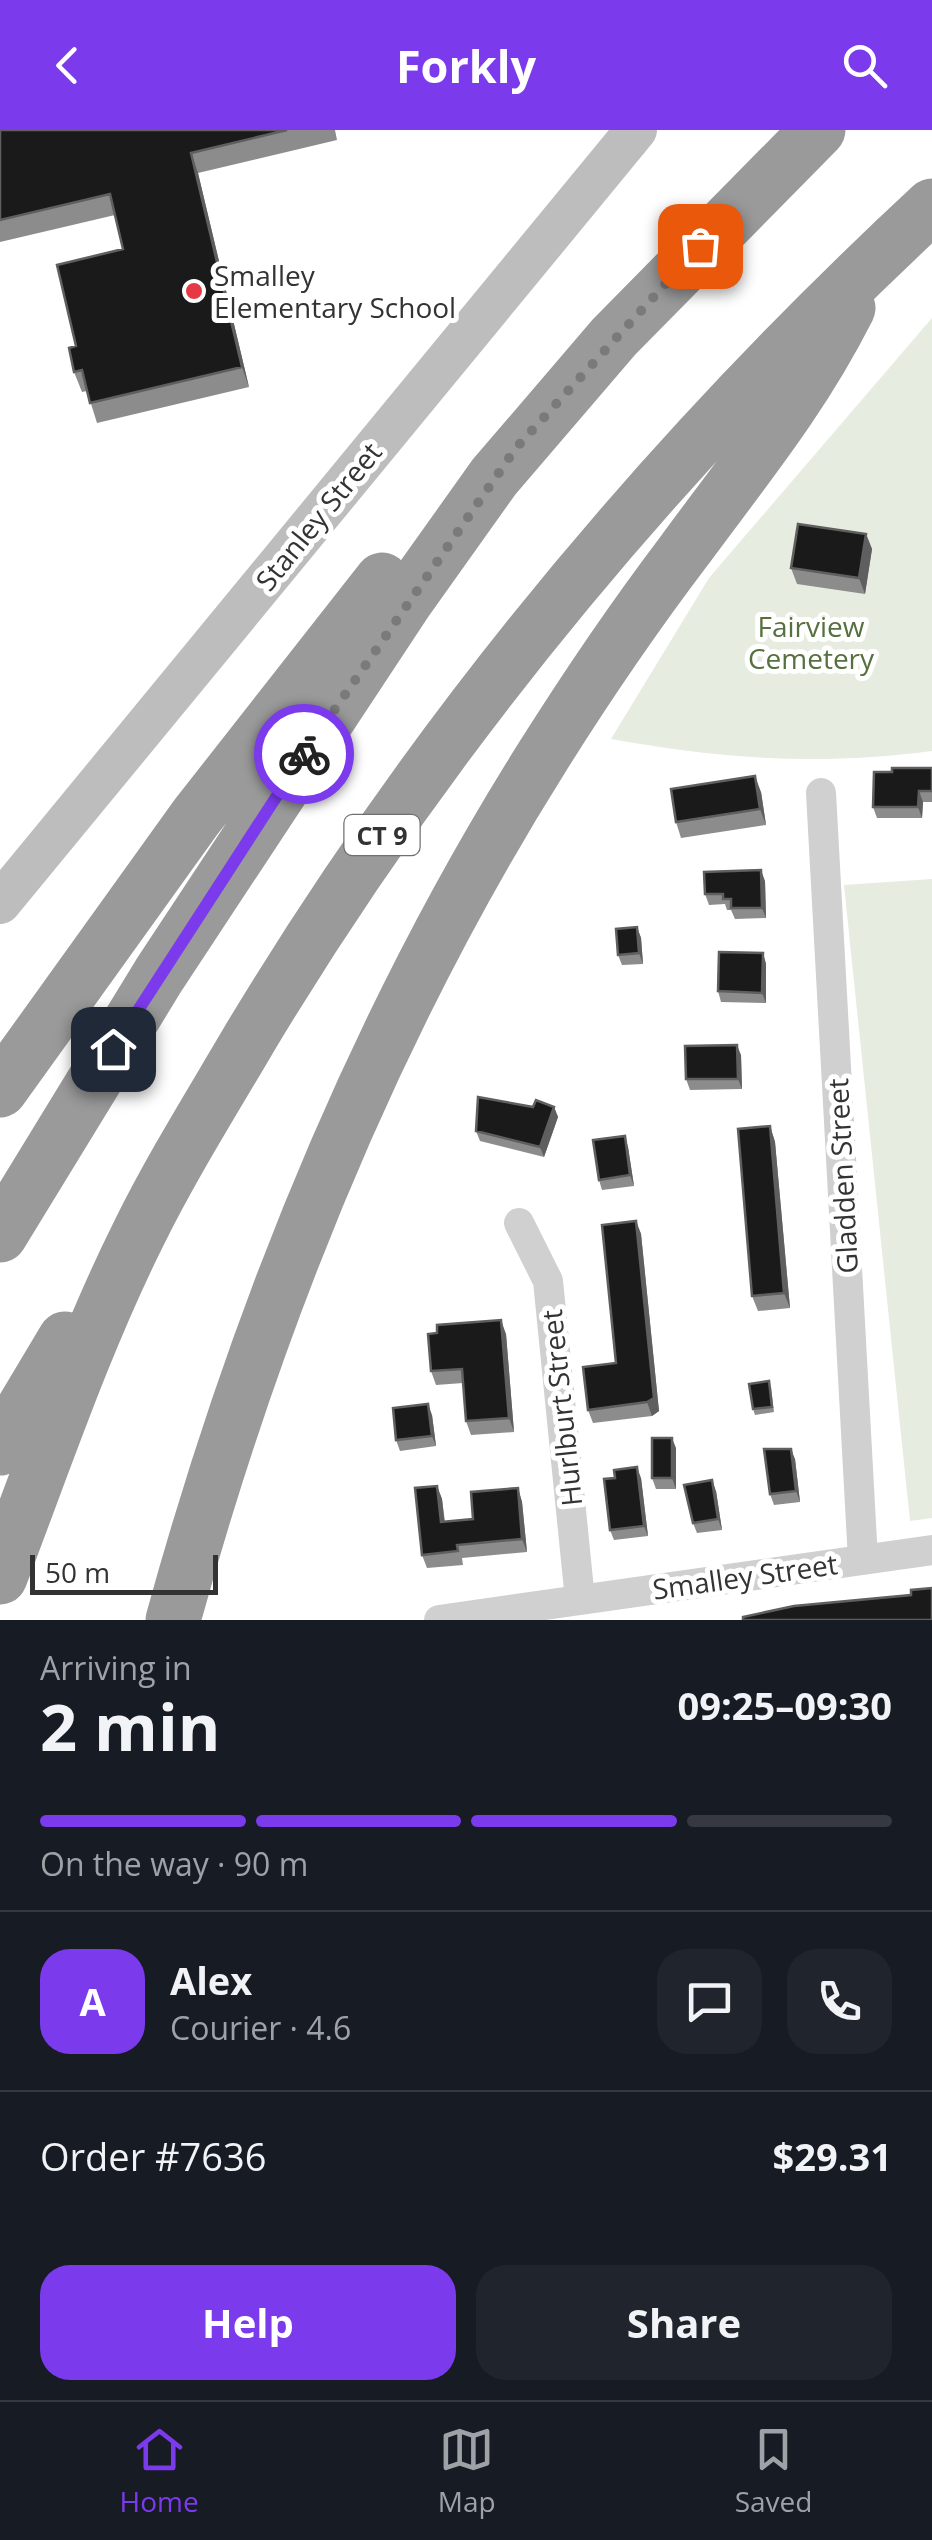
<!DOCTYPE html>
<meta charset="utf-8">
<style>
:root{--surface:#171b24;--page:#20242c;--text:#f1f3f6;--muted:#9ea1a6;--line:#363941;--accent:#7c3aed}
body{margin:0;font-family:"Open Sans",sans-serif;background:var(--page);color:var(--text);height:100vh;display:flex;flex-direction:column;font-size:38px;white-space:nowrap}
*{box-sizing:border-box;margin:0}
p{font-size:32px;color:var(--muted)}
.icon{flex:none;width:55px;height:55px;fill:none;stroke:currentColor;stroke-width:2;stroke-linecap:round;stroke-linejoin:round}
.map{position:relative;height:1490px;overflow:hidden}
.side{display:flex;flex-direction:column;background:var(--surface);flex:1}
.side>*{flex:none}
.scale{position:absolute;left:30px;bottom:25px;width:188px;box-sizing:border-box;padding-left:10px;border:5px solid #333;border-top:0;font-size:28px;line-height:35px;white-space:nowrap;color:#333;-webkit-text-stroke:8px #fff;paint-order:stroke}
.pin{position:absolute;display:grid;place-items:center;width:85px;height:85px;color:#fff;margin:-42px;border-radius:20px;box-shadow:0 5px 15px #0006}
.courier{position:absolute;display:grid;place-items:center;width:100px;height:100px;margin:-50px;border:8px solid #7c3aed;border-radius:50%;background:#fff;color:#222;box-shadow:0 2px 12px #0007}
.head em{font-style:normal;font-weight:700}
.head div{display:flex;flex-direction:column-reverse}
.head{display:flex;align-items:center;justify-content:space-between;height:170px;padding:0 40px}
h1{font-size:65px;font-weight:700;line-height:75px}
.bar{display:grid;grid-template-columns:repeat(4,1fr);gap:15px 10px;align-content:center;height:120px;padding:0 40px}
.bar i{height:12px;border-radius:8px;background:var(--line)}
.bar .on{background:var(--accent)}
.bar p{grid-column:span 4}
.line{display:flex;align-items:center;gap:25px;padding:0 40px;border-top:2px solid var(--line)}
.line div{flex:1}
.round{display:grid;place-items:center;flex:none;width:105px;height:105px;border-radius:30px;background:var(--page)}
.action{display:flex;gap:20px;margin-top:auto;padding:20px 40px}
.action a{flex:1;height:115px;border-radius:30px;background:var(--accent);color:#fff;font-size:40px;font-weight:700;line-height:115px;text-align:center}
.action a+a{background:var(--page);color:var(--text)}
header{display:flex;justify-content:space-between;align-items:center;height:130px;padding:0 40px;background:var(--accent);color:#fff;font-size:45px;font-weight:700}
.dock{display:flex;justify-content:space-around;align-items:center;height:140px;border-top:2px solid var(--line);background:var(--surface);font-size:28px;color:var(--muted)}
.dock a{display:grid;justify-items:center;gap:5px}
.dock .on{color:var(--accent)}
.map>svg:first-child{display:block}
.green{fill:#e6ecdf}
.lines{fill:none;stroke-linecap:round;stroke-linejoin:round}
.street{stroke:#d0d0d0;stroke-width:30}
.secondary{stroke:#bdbdbd;stroke-width:42}
.highway{stroke:#9a9a9a;stroke-width:55}
.wall{fill:#8c8c8c}
.shaded-wall{fill:#5f5f5f}
.building{fill:#1a1a1a;stroke:#5f5f5f;stroke-width:2.5}
.done{stroke:#7a7a7a;stroke-width:10;stroke-dasharray:0 18}
.route{stroke:#7c3aed;stroke-width:12}
.poi-dot{fill:#e63946;stroke:#fff;stroke-width:4}
.labels{text-anchor:middle;dominant-baseline:central;stroke-width:10;stroke-linejoin:round;paint-order:stroke}
.shield{fill:#fff;stroke:#707070;stroke-width:2.5}
.shield-label{font-size:25px;font-weight:bold;fill:#333}
.poi-label{font-size:28px;fill:#333;stroke:#fff;text-anchor:start}
.street-label{font-size:28px;fill:#333;stroke:#fff}
.park-label{font-size:28px;fill:#56703f;stroke:#fff}
</style>
<header><svg class="icon" aria-label="back" viewBox="0 0 24 24"><path d="M15 5l-7 7 7 7"/></svg>Forkly<svg class="icon" aria-label="search" viewBox="0 0 24 24"><circle cx="10" cy="10" r="6"/><path d="M15 15l6 6"/></svg></header>
<div class="map">
<svg width="932" height="1490" viewBox="0 0 932 1490">
<rect width="100%" height="100%" fill="#fff"/>
<!-- green -->
<path class="green" d="M932,188V621C819,636 723,629 611,609L709,448Z
M932,749V1388L910,1391L844,755Z"/>
<g class="lines">
<!-- street -->
<path class="street" d="M821,663L863,1430
M519,1093L548,1151L580,1470
M439,1490L932,1420"/>
<!-- secondary -->
<path class="secondary" d="M0,773L636,0"/>
<!-- highway -->
<path class="highway" d="M0,960L196,687L382,450
M0,1105L159,845L405,472L494,347L614,207L818,0
M0,1318L65,1209
M0,1447C44,1332 84,1213 139,1103C172,1036 213,971 251,906C437,597 668,321 932,76
M173,1490C257,1186 374,894 543,626C587,556 634,487 684,421C745,338 801,271 848,178"/>
</g>
<!-- wall -->
<path class="wall" d="M0,0H335L337,10L198,43L249,257L97,293L87,261L82,262L74,242L76,216L123,119L115,85L0,112Z
M866,404L872,419L865,464L797,454L791,438Z
M932,638V672H923L922,688H877L873,677L892,642Z
M761,662L766,695L681,708L676,692Z
M765,751L766,788L735,789L731,780H727L725,774L709,775L705,764Z
M637,797L641,808L643,834L622,835L618,825Z
M763,823L766,834V873L721,872L718,861Z
M741,925L742,959L690,960L686,949Z
M533,977H554L558,987L544,1027L480,1011L476,1001Z
M770,996L775,1012L790,1178L758,1181L752,1166Z
M628,1017L634,1056L602,1060L599,1050Z
M636,1091L641,1104L659,1281L652,1286L593,1293L588,1280L616,1233Z
M506,1204L514,1302L471,1305L466,1291L463,1253L436,1255L431,1241Z
M771,1257L774,1282L755,1285L753,1279Z
M432,1285L436,1316L400,1321L396,1310Z
M676,1318V1359H656L652,1348Z
M795,1329L800,1372L774,1375L770,1364Z
M615,1348H641L648,1406L614,1410L610,1400Z
M437,1356L442,1369L445,1392L473,1389L518,1358L522,1372L527,1422L462,1428L463,1435L427,1438L422,1425Z
M716,1361L722,1400L697,1403L693,1393Z"/>
<!-- shaded-wall -->
<path class="shaded-wall" d="M191,23L198,43L249,257L242,237Z
M866,404L872,419L865,464L859,448Z
M755,646L761,662L766,695L760,679Z
M919,661L923,672L922,688L918,677Z
M761,740L765,751L766,788L762,778Z
M637,797L641,808L643,834L639,823Z
M763,823L766,834V873L762,863Z
M737,915L741,925L742,959L738,949Z
M554,977L558,987L544,1027L540,1017Z
M770,996L775,1012L790,1178L784,1163Z
M625,1006L628,1017L634,1056L630,1045Z
M636,1091L641,1104L659,1281L652,1286L647,1272Z
M501,1190L506,1204L514,1302L509,1288Z
M428,1274L432,1285L436,1316L432,1306Z
M672,1308L676,1318V1359L672,1348Z
M791,1319L795,1329L800,1372L796,1361Z
M637,1337L641,1348L648,1406L644,1396Z
M712,1350L716,1361L722,1400L718,1389Z
M437,1356L442,1369L446,1406L441,1392Z
M518,1358L522,1372L527,1422L522,1409Z"/>
<!-- building -->
<path class="building" d="M0,0H287L191,23L242,237L90,273L82,240L74,242L69,218L76,216L57,135L123,119L110,64L0,90Z
M798,394L866,404L859,448L791,438Z
M892,638H932V661H919L918,677H873L874,642H892Z
M755,646L760,679L676,692L671,659Z
M761,740L762,778H731V769H723V764H705L704,742Z
M637,797L639,823L618,825L616,799Z
M719,822L763,823L762,863L718,861Z
M737,915L738,949H686L685,916Z
M478,967L533,977L536,970L554,977L540,1017L476,1001Z
M770,996L784,1163L752,1166L738,999Z
M625,1006L630,1045L599,1050L593,1010Z
M636,1091L654,1268L647,1272L588,1280L583,1237L616,1233L602,1095Z
M501,1190L509,1288L466,1291L462,1239L431,1241L428,1204L437,1203V1195Z
M769,1251L772,1277L753,1279L749,1254Z
M428,1274L432,1306L396,1310L393,1278Z
M652,1308H672V1348H652Z
M764,1319H791L796,1361L770,1364Z
M637,1337L644,1396L610,1400L604,1349L615,1348L614,1340Z
M712,1350L718,1389L693,1393L684,1355Z
M437,1356L441,1392L473,1389L471,1362L518,1358L522,1409L457,1415L458,1421L422,1425L415,1358Z
M932,1458V1490H743V1487L794,1476L911,1465V1460Z"/>
<g class="lines">
<!-- done -->
<path class="done" d="M304,624L516,318L700,116"/>
<!-- route -->
<path class="route" d="M113,919L304,624"/>
</g>
<!-- markers -->
<circle class="poi-dot" cx="194" cy="161" r="10"/>
<g class="labels">
<!-- shield labels -->
<rect class="shield" x="344.5" y="685" width="75" height="40" rx="8"/>
<g class="shield-label">
<text x="382" y="705">CT 9</text>
</g>
<!-- poi labels -->
<g class="poi-label">
<text x="214" y="145">Smalley<tspan x="214" dy="32">Elementary School</tspan></text>
</g>
<!-- street labels -->
<g class="street-label">
<text transform="translate(318 386) rotate(-51)">Stanley Street</text>
<text transform="translate(842 1046) rotate(-93)">Gladden Street</text>
<text transform="translate(561 1278) rotate(-96)">Hurlburt Street</text>
<text transform="translate(745 1446) rotate(-8)">Smalley Street</text>
</g>
<!-- park labels -->
<g class="park-label">
<text x="811" y="496">Fairview<tspan x="811" dy="32">Cemetery</tspan></text>
</g>
</g>
</svg>
<div class="scale">50 m</div>
<div class="pin" style="left:700px;top:116px;background:#ea580c"><svg class="icon" aria-label="bag" viewBox="0 0 24 24"><path d="M5 8h14l-1 12H6zM9 8a3 3 0 0 1 6 0"/></svg></div>
<div class="pin" style="left:113px;top:919px;background:#1f2937"><svg class="icon" aria-label="home" viewBox="0 0 24 24"><path d="M3 11l9-7 9 7M6 9v11h12V9"/></svg></div>
<div class="courier" style="left:304px;top:624px"><svg class="icon" aria-label="bike" viewBox="0 0 24 24"><circle cx="6" cy="16" r="4"/><circle cx="18" cy="16" r="4"/><path d="M6 16l4-8h5l3 8M10 8l3 8H6M13 5h3"/></svg></div>
</div>
<section class="side">
<div class="head"><div><h1>2 min</h1><p>Arriving in</p></div><em>09:25–09:30</em></div>
<div class="bar"><i class="on"></i><i class="on"></i><i class="on"></i><i></i><p>On the way · 90 m</p></div>
<div class="line" style="height:180px"><b class="round" style="background:var(--accent);color:#fff">A</b><div><b>Alex</b><p>Courier · 4.6</p></div><a class="round"><svg class="icon" aria-label="chat" viewBox="0 0 24 24"><path d="M4 5h16v11H9l-5 4z"/></svg></a><a class="round"><svg class="icon" aria-label="phone" viewBox="0 0 24 24"><path d="M5 4h4l2 5-3 2q2 4 5 5l2-3 5 2v4C11 20 4 13 5 4z"/></svg></a></div>
<div class="line" style="height:130px"><div>Order #7636</div><b>$29.31</b></div>
<div class="action"><a>Help</a><a>Share</a></div>
</section>
<nav class="dock">
<a class="on"><svg class="icon" aria-label="home" viewBox="0 0 24 24"><path d="M3 11l9-7 9 7M6 9v11h12V9"/></svg>Home</a>
<a><svg class="icon" aria-label="map" viewBox="0 0 24 24"><path d="M3 6l6-2 6 2 6-2v14l-6 2-6-2-6 2zM9 4v14M15 6v14"/></svg>Map</a>
<a><svg class="icon" aria-label="saved" viewBox="0 0 24 24"><path d="M7 4h10v16l-5-4-5 4z"/></svg>Saved</a>
</nav>
